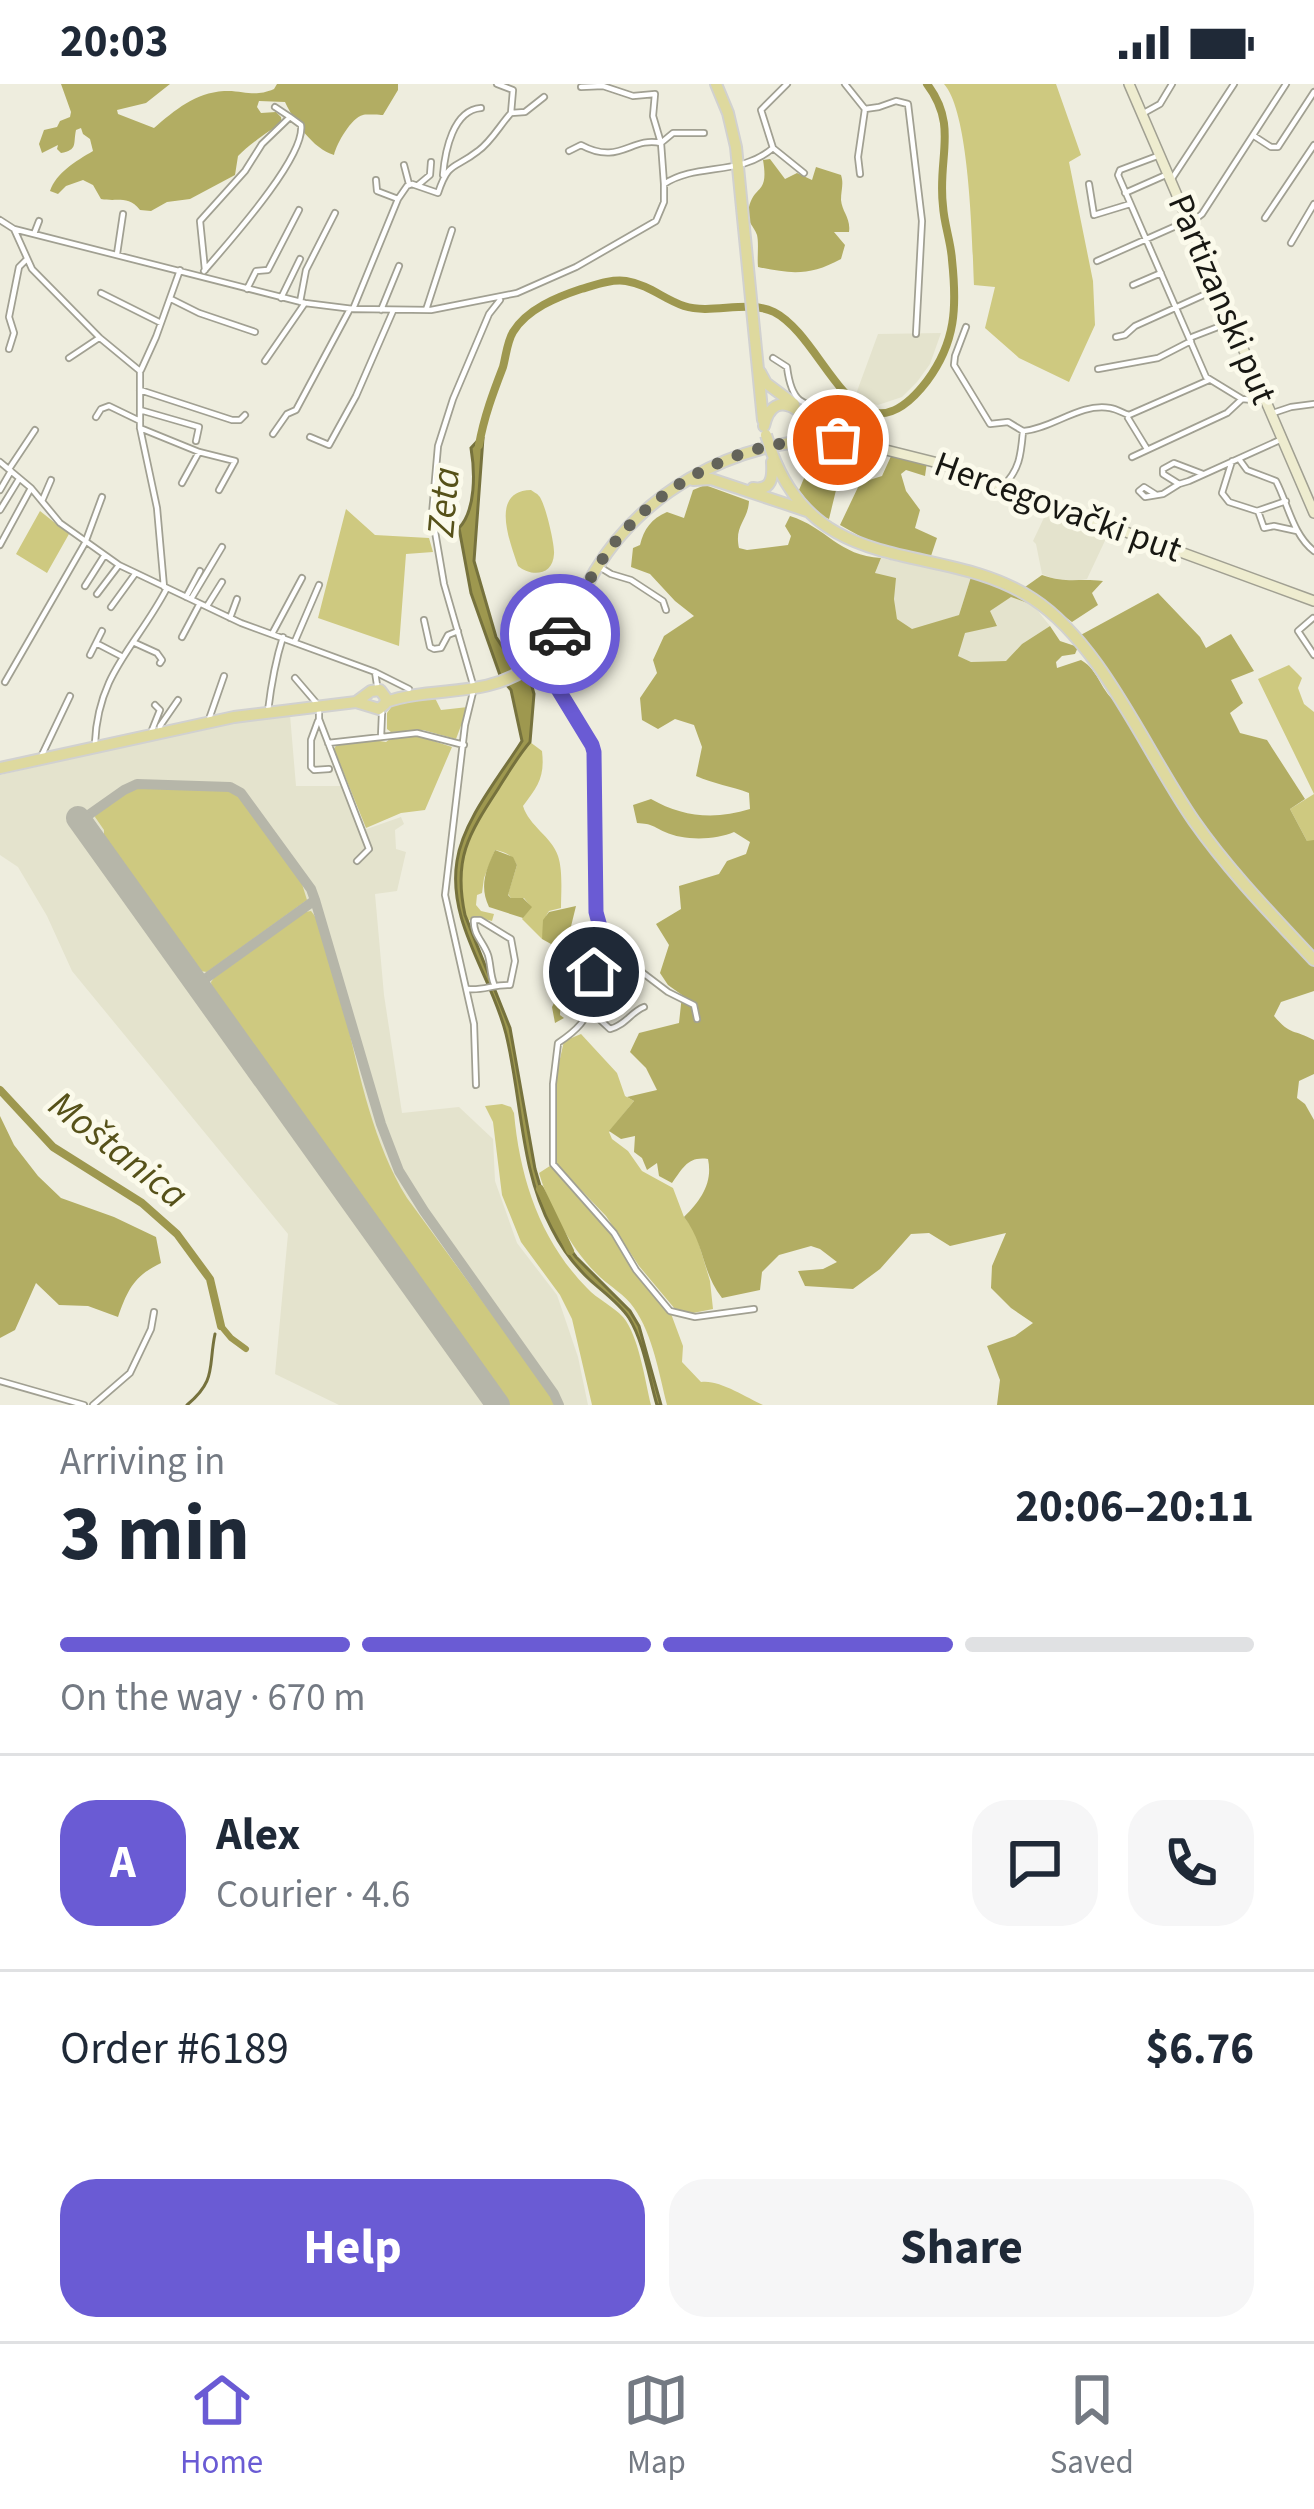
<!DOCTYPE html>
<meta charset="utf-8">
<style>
:root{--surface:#fff;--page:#f6f6f7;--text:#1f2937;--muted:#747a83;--line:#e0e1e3;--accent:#6a5bd4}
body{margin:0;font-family:"Source Sans 3",sans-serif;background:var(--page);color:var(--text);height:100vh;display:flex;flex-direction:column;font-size:45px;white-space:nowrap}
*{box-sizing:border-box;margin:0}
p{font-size:39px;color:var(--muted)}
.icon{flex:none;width:66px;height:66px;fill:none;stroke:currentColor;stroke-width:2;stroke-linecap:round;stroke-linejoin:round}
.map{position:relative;height:1321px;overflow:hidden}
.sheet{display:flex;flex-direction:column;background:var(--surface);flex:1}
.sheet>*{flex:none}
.pin{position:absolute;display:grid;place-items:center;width:102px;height:102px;color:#fff;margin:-51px;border:6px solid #fff;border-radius:50%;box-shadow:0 3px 12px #0007}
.courier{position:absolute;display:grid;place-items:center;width:120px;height:120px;margin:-60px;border:9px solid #6a5bd4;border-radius:50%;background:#fff;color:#222;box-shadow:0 3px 15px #0007}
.headline em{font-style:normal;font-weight:700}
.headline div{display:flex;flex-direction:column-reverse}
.headline{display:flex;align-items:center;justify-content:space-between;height:204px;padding:0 60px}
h1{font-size:78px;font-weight:700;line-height:90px}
.bar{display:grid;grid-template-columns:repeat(4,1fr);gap:18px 12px;align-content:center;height:144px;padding:0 60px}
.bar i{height:15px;border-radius:9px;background:var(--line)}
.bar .active{background:var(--accent)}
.bar p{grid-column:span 4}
.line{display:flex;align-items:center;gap:30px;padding:0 60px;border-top:3px solid var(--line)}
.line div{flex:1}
.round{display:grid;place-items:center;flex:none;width:126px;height:126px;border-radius:36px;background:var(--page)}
.primary-button{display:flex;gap:24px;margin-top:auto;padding:24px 60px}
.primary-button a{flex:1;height:138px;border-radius:36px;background:var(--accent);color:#fff;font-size:48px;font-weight:700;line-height:138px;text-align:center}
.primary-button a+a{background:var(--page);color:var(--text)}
.status{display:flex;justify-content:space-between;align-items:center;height:84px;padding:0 60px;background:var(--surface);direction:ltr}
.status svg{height:33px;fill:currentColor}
.menu{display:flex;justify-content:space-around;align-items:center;height:168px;border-top:3px solid var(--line);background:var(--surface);font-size:33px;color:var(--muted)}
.menu a{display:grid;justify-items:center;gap:6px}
.menu .active{color:var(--accent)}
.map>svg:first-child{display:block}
.built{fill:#e4e3cd}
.green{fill:#cec980}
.forest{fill:#b2ad63}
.water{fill:#9e984f;stroke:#76723d;stroke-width:3}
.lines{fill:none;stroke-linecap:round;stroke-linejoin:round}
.stream{stroke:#76723d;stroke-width:3}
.canal{stroke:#9e984f;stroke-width:6}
.river{stroke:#9e984f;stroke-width:8}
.taxiway{stroke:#b6b6a9;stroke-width:10}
.runway{stroke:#b6b6a9;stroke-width:24}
.street-casing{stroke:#a1a092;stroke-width:8}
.secondary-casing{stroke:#a1a092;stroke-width:12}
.primary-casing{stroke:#d1d1d0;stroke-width:14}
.street{stroke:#fff;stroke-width:4.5}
.secondary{stroke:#eeeccf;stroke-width:9}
.primary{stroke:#ded99e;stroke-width:10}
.primary-bridge-casing{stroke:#d1d1d0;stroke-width:14;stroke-linecap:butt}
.primary-bridge{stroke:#ded99e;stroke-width:10}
.done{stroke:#63635a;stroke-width:12;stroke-dasharray:0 21.6}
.route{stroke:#6a5bd4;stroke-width:15}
.labels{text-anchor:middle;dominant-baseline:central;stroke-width:10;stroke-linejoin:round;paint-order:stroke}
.street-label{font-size:36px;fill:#181813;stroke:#fbfaeb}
.water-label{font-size:39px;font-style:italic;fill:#565119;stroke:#fbfaeb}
</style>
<div class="status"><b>20:03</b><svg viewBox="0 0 49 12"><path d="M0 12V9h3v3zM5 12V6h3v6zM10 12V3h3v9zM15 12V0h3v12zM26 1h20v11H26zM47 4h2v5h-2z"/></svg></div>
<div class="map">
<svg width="1314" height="1321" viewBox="0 0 1314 1321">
<rect width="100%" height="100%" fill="#eeedde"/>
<!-- built -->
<path class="built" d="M941,249L930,280L917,298L902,313L878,321L870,319L856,310L878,250Z
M1049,423L1110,446L1087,495L1064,499L1042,490L1036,460L1033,457Z
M881,474L971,493L959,531L912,546L897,535L894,515L875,489Z
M1011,513L1033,521L1050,542L1022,560L1006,577L971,578L957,572L964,549L997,541L989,527Z
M290,631L296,702H342L361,747L401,733L404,740L395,746L396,765L406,768L397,807L375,810L384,911L402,1029L459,1023L493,1055L495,1097L517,1159L557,1211L578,1273L588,1321H339L275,1290L288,1150L72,887L47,832L18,783L0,771V691L233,638Z"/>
<!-- green -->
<path class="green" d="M944,0H1056L1081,71L1069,78L1093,197L1095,241L1069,298L1019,274L985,244L995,203L974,201C972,158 970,29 944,0Z
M531,406C533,408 537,409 539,412C545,418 555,461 554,470C553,492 531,493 518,482C509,456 490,407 531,406Z
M346,425L375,451L429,454L433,468L406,470L399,562L318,534Z
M40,427L69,450L47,489L16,470Z
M1289,581L1302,594L1298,604L1304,620L1314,628V757H1307L1290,725L1314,710L1258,595Z
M435,614L441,626L468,623L456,655L423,646L391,648L387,645V629L394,619Z
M418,652L452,663L425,726L401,729L366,744L334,665L337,660L374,656L386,658L390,655Z
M530,658L542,667C545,693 538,702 523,722C529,742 552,753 558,772C563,787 561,809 561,824L549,827C542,837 546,844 542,855L522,835L531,823L524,814H511L508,810L517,781C512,771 506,768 495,766L484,794L482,809L477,811L476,821L481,827L494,830L492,837L473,832L468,838C448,783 469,750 498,705C508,689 518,672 530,658Z
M143,703L228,706L236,709L302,800L307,816L207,888L200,887L104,754V746L95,733L96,729L127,708Z
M311,827C325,844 331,875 337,897C356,969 367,1049 407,1114L551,1311L554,1321H508L212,905L211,898L214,894L305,828Z
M581,950L617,989L625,1012L634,1017L609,1048L612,1055L628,1067L642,1087L673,1104L684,1133L695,1147L710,1197L713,1225L693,1229L675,1225L639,1182L606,1132L560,1084L555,1075L557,988L564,957Z
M502,1020L511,1023L514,1029C520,1095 540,1156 587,1204C597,1215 613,1222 623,1233C639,1252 645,1297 651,1321H592L572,1235L560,1211L521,1158L502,1111L493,1038L485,1022Z
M553,1080L615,1149L636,1186L670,1227L683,1262L682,1278L701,1298C718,1295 746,1313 763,1321H667C659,1290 653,1251 634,1224C625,1211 611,1203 600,1193C572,1167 550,1125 539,1089Z"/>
<!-- forest -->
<path class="forest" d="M61,0H170L146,19L117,26L118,30L154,44C175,26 195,9 224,7C245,6 253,14 274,5L277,0H398V6L383,31C381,31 365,30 363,31C351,34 337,59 334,71C313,65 294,37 285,18L259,17L257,23L261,29L276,28L281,33L282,40C270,45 248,62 238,72L235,91L190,115L167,118L151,127L140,126C128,111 117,118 101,115L93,101L83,96L66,102L58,110L50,107C56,89 76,77 93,67L90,55L83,50L81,44L76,46C73,60 78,66 61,69L57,65L58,61L42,69L39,60L44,46L57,43L60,37L70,33L71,28Z
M770,75L785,95L797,89L812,96L816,83L841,91C844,100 841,106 841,116C842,128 851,134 849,148H834L845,161L841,175C810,192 791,190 758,183C757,174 759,159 757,151C753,140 745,138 749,123C755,100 769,111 763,76Z
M846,365L829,435L817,430L799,406L816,366Z
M892,370L927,378L925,392L906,386L901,390L906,407L920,426L915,444L937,454L931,472L874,460L840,441L860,399L882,392Z
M705,401L749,417C748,437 734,441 739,464L747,466L788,461L791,452L785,442L790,432C826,443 839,472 881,474L875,489L896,494L894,515L897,535L912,545L959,531L971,493L999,501L1033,521L1011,513L990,527L997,542L965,549L958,572L971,578L1006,577L1022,560L1050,542L1060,557L1078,563L1075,570L1062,572L1056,578L1057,584L1081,576C1100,587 1100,608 1118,619L1077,553L1158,509L1200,553L1206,564L1231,550L1254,587L1231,596L1243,619L1230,629L1240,649L1267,656L1305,715L1290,725L1307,757L1314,756V907L1281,918L1274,932C1291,952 1294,945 1314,956V990L1299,997L1297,1014L1305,1020L1314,1036V1321H997L1000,1296L987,1262L1015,1252L1033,1239L1011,1224L991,1204L992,1182L1006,1149L950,1162L929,1149L911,1150L880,1185L853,1205L805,1202L798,1187L823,1185L837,1178L820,1165L811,1162L779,1171L762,1188L760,1206L722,1214C701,1187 705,1160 684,1133C701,1116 713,1099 708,1075C688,1072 683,1084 672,1099L659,1092L657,1079L647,1086L642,1074L634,1068L635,1052L621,1055L609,1047L634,1017L627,1013L657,1006L646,984L630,968L639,949L679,939L682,911L668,901L660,889L669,861L656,840L681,825L679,802L719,790L727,777L746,770L750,758L734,748C716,756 684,757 665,748C652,742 653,740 637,739L633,721L651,715C682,733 715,736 750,725L749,709C731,702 714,700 696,692L702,663L694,641L675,635L658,645L642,636L640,614L657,589L653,576L664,552L694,532L675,517L650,490L631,483L633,464L640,461C644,445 651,435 667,428L684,434L693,406Z
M1042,491C1068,500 1077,494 1103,497L1092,509L1098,521L1072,538L1025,503Z
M495,766L513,773L517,781L508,811L511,814H523L532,823L523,834L489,823C479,802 486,786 495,766Z
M576,822L563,875L560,931L564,934L555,939L552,923L556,915L548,890L551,860L542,855L543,836L549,828Z
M0,1032L14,1061L38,1092L61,1114L114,1133L156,1153L161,1179C134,1192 128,1205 118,1233L88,1222L59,1221L36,1199L15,1246L0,1254Z"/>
<!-- water -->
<path class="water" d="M481,353L483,354L474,477L496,553L523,595L531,599L534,610L530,658C518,672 508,689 498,705C468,751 453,775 465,831L510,944L535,1085L545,1119L562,1154L576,1173L630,1227L639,1242L661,1321H657C649,1294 644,1258 629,1234C619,1219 603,1208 590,1196C575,1182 561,1163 552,1145C520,1086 522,1015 506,950C492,892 447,839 457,777C463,736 500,692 522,657L511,606L501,594L471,509L459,444C476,426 475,388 471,364Z"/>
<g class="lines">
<!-- stream -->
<path class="stream" d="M187,1321C217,1296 208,1283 215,1250"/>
<!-- canal -->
<path class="canal" d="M221,1242L231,1254L246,1265"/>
<!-- river -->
<path class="river" d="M479,361C484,333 493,309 503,283C506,272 507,258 513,248C527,225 557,213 581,205C595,201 611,195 626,197C650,201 663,215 684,222C713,231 747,215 774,228C827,255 856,390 927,297C956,258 957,223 952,176C951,158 944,140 943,122C937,74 959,42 927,0
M0,1006L53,1063L142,1119L177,1150L210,1195L221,1242
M540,1105L570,1167"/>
<!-- taxiway -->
<path class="taxiway" d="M80,737L124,706L137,700L230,703L241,709L311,805L315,816L381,1040L399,1087L424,1127L554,1310L559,1321
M198,900L315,816"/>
<!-- runway -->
<path class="runway" d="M78,734L498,1321"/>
<!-- street casing -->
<g class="street-casing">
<path id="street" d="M497,0L513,6L511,29L525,28L544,13
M845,0L865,25L858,73L860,90
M581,3L603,2L633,12L655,10L653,32L661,59L673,49H704
M865,25L879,23L896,17L908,20L922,137L916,250
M1142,30L1160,20L1172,0
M1254,52L1271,63H1278L1314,8
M773,64L804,89
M569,67L581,61C620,82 631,52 661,59L664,100
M1160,71L1120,86L1118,91L1206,293L1242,315L1265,317
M404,81L409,100
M443,91C445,67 453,26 481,24
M376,96L377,107L398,115
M1171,96L1234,0
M1089,100L1094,131L1130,120
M418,101L430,91L431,78
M1125,109L1168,90
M1265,134L1314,61
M0,136L14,145L32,185L100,254L140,287V344L157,424L164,503
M1189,140L1202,130L1286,0
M14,145L305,219L353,225L431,226L517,209L576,183L656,137L664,118V100C698,78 739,93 773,64L761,26L787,0
M34,150L39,137
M1291,159L1314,120
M117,170L123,130
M1097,177L1185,138
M205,186L200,137L245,87L262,60L290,33L275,23
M204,187C227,160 306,73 301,41L290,33
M1133,201L1161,189
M247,205L256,187L268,186L299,126
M101,209L161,239
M281,214L300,175
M171,215L199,229L255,248
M300,218L306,186L335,129
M353,225L398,115L407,102L412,100L438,109C449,76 454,86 478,67C491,58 500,41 511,29
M381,226L399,182
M426,226L452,146
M966,243L955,272L954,281L990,340L1008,338L1023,347C1021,370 1020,386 1002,403
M1116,253L1125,251L1135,242L1217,205
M1192,253L1231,238
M9,265L14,249L9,233L19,183L26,176
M69,274L99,254
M773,274L787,283C793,331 811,318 848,326L871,361
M265,277L305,219
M1098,285L1158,274L1191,257
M141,286L156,253L180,186
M140,306L232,336H240L245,331
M140,326L199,343L196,357
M1273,329L1291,323L1314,320
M96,333L101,325L109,322L140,337
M1128,334L1147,365
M140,344L199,368L235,377L219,406
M1024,347C1054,344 1079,319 1110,324C1117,325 1122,329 1129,331L1209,296
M273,350L287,330L296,326L350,225
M310,353L329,361L356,312L393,227
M1132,373L1227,329L1242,315
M1239,375L1247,386L1276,397C1288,420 1293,451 1314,467
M1232,377L1222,409L1229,418L1257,427L1286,417
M0,378L31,404L60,439L119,481L241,539L375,588L377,601
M9,385L35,346
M1203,390L1174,379L1163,385V390L1179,400L1189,397L1282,355
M182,399L199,368
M0,406L11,387
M1155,410L1144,403L1139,407L1145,413L1163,410L1179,400
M42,417L51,396
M0,426L19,395
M1258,427L1264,444L1274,442L1297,447
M0,461L31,404
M598,482L611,490L631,496L663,517L666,526
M85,502L104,472
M97,510L119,481
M186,513L200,487
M191,515L222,463
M207,522L222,498
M111,523L135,490
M230,534L237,515
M1313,534L1298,547L1314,571
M424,536L430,563L434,565L441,564L448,551L458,547
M102,547L96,559L121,572
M272,550L302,494
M182,553L199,521
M295,557L319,501
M135,559L157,569L162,576L160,579
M90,571L96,559
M539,574L592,661L596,828C605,859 606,855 595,884C592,894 595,904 593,914C588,936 576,947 558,959L553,1000V1080L614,1149L636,1186L670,1227L695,1233L754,1225
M375,588L409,605
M295,594L319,622
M5,598L85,459L102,413
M268,627C271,602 275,578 283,553
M319,628V635L369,765L357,777
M318,637L311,656V683L314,686L329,685
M208,638L224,592
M160,649V642L178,616
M150,651L160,626L155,621
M381,653L382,629
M95,659C98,588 137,562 167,504
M328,659L417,649L464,661
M40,675L70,612
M600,876L608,883L643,889L668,908L694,921L697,935
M468,905C482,907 495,900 510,901L515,877L511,855L480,836H474C473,851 483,857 488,871C491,881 490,890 494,900
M594,919L596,932L610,945C626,941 631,928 644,923
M476,1001L474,940L445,811L465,641L474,604L444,500L432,430L438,362L453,315L489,230L500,216
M0,1297L84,1321
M93,1321L130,1289L151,1245L154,1228"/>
</g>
<!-- secondary casing -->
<g class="secondary-casing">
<path id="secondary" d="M1129,0L1314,429
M815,336L850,357L938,379L1314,517"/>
</g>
<!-- primary casing -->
<g class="primary-casing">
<path id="primary" d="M716,0L728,29L736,63L763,336
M760,288L766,299L794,320
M772,369C820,498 942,455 1033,515C1102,560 1146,668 1194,737C1229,787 1272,831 1314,876
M693,396L711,395L807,427
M753,404C772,407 773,393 772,378
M386,618C432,602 486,614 527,584C561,560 575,521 595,487C642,409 727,362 816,356C811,329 774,299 764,342
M0,684L234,633L356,618L371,607L380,606L386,614L385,620L379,625L356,618"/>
</g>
<!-- street -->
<use href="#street" class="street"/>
<!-- secondary -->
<use href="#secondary" class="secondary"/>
<!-- primary -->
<use href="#primary" class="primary"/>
<!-- primary-bridge casing -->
<g class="primary-bridge-casing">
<path id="primary-bridge" d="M766,351L772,369"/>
</g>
<!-- primary-bridge -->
<use href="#primary-bridge" class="primary-bridge"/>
</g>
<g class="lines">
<!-- done -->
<path class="done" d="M560,550C576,521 591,489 612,462C664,394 753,351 838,356"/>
<!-- route -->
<path class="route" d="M560,550L539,574L592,661L594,668L596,828C604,859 607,857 594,888"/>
</g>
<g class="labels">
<!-- street labels -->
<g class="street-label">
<text transform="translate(1222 215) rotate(67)">Partizanski put</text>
<text transform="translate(1058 423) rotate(20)">Hercegovački put</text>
</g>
<!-- water labels -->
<g class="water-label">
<text transform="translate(444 418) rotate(-85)">Zeta</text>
<text transform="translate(118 1066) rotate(38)">Moštanica</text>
</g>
</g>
</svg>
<div class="pin" style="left:838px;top:356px;background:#ea580c"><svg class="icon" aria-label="bag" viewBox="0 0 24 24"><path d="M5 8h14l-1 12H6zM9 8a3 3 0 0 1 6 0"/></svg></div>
<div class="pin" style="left:594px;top:888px;background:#1f2937"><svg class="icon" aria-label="home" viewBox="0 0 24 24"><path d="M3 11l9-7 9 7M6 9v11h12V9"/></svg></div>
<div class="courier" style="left:560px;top:550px"><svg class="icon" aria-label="car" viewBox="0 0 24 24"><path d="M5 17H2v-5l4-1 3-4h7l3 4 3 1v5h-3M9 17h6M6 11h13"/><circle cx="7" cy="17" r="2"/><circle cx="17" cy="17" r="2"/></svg></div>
</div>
<section class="sheet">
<div class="headline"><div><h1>3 min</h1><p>Arriving in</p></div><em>20:06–20:11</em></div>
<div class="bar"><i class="active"></i><i class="active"></i><i class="active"></i><i></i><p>On the way · 670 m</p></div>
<div class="line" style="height:216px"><b class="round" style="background:var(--accent);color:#fff">A</b><div><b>Alex</b><p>Courier · 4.6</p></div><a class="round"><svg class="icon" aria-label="chat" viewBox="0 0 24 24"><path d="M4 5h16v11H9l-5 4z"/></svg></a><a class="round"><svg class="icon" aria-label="phone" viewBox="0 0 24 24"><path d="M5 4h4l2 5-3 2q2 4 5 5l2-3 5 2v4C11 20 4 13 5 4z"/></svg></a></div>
<div class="line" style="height:156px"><div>Order #6189</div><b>$6.76</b></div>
<div class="primary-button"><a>Help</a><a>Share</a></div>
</section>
<nav class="menu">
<a class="active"><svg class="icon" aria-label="home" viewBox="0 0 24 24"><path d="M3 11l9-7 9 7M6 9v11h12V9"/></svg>Home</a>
<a><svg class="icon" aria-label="map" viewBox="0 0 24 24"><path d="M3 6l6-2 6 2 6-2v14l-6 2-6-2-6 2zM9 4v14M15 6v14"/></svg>Map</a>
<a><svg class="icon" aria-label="saved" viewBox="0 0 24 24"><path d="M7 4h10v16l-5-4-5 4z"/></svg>Saved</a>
</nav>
